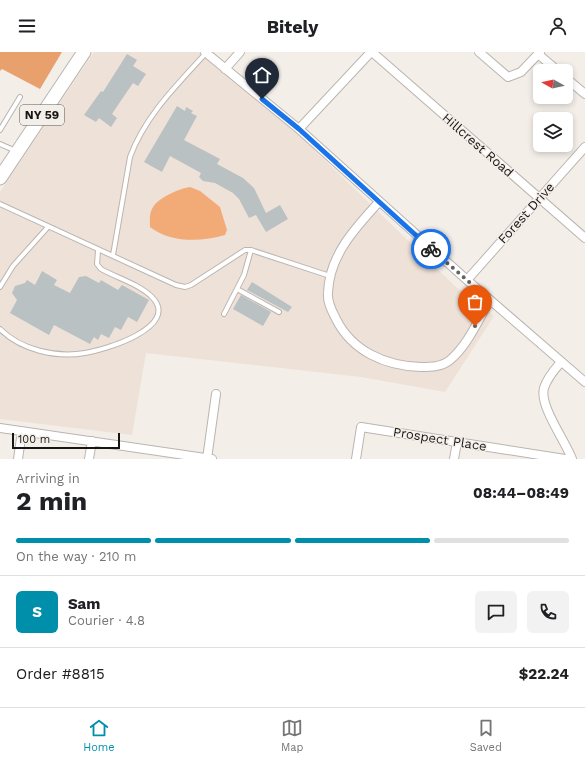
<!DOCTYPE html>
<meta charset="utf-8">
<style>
:root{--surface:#fff;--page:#f2f2f2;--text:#202124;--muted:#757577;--line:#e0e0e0;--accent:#008fab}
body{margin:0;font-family:"Work Sans",sans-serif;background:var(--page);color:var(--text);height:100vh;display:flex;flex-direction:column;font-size:15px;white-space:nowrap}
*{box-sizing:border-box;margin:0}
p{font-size:13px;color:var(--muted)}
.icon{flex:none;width:22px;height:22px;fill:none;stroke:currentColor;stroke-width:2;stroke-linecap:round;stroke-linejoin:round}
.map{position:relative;height:407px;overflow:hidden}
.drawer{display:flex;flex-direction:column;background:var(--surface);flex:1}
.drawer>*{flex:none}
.needle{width:26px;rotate:278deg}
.buttons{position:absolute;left:533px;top:12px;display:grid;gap:8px}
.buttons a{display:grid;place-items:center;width:40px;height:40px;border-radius:6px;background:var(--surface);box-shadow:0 2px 6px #0003;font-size:20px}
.scale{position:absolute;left:12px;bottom:10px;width:108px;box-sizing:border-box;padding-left:4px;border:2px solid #171513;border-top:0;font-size:11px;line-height:14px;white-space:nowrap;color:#171513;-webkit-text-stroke:3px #f4eee9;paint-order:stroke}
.pin{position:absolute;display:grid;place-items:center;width:34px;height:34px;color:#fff;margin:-41px -17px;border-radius:50% 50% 50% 0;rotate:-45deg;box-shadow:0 0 4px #0007}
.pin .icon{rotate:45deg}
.courier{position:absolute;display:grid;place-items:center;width:40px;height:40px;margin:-20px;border:3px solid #1a73e8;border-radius:50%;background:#fff;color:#222;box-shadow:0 1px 5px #0007}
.summary em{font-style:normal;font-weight:700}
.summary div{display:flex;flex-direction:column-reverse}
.summary{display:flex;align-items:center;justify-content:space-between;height:68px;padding:0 16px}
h1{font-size:26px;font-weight:700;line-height:30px}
.bar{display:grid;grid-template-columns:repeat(4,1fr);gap:6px 4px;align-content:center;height:48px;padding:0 16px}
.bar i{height:5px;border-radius:3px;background:var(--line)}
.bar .on{background:var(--accent)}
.bar p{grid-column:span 4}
.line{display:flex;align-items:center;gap:10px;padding:0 16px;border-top:1px solid var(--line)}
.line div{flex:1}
.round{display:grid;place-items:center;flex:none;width:42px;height:42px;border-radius:6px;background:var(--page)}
header{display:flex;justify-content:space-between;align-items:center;height:52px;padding:0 16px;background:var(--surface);font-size:18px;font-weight:700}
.tab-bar{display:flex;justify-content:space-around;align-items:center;height:56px;border-top:1px solid var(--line);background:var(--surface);font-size:11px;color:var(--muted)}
.tab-bar a{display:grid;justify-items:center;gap:2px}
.tab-bar .on{color:var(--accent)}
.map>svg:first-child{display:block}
.built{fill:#eee1d8}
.forest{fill:#e8a16d}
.water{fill:#f2ab77}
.building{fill:#b9c1c3}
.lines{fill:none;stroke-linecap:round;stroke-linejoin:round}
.service-casing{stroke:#bbb5b1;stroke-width:6}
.minor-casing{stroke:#bbb5b1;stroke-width:10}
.primary-casing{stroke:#bbb5b1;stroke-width:15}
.service{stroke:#fff;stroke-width:4}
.minor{stroke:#fff;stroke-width:8}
.primary{stroke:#fff;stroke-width:13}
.done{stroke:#64615e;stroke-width:4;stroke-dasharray:0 7.2}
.route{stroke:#1a73e8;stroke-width:5}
.labels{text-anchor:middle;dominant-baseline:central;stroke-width:3;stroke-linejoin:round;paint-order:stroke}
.shield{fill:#f4eee9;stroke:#595653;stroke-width:1}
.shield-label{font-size:12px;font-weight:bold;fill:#171513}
.street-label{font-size:13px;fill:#171513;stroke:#f4eee9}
</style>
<header><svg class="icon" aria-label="menu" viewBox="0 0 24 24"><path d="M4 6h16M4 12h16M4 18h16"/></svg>Bitely<svg class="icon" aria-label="person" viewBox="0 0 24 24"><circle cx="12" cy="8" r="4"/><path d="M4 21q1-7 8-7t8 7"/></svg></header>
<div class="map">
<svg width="585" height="407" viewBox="0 0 585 407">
<rect width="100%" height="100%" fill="#f4eee9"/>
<!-- built -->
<path class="built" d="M94,0H209L237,23L456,235L494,264L445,340L361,325L146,301L132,383L0,367V140Z"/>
<!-- forest -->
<path class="forest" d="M0,0H62L40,37L2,17L0,19Z"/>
<!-- water -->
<path class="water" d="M190,135L200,139L220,155L227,178L225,183C201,190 171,191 150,175C150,169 149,163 152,157C157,146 178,137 190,135Z"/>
<!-- building -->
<path class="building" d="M127,2L137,8L133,14L146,22L138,34L133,31L120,50L112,62L117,66L111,75L99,66L96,70L84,63L101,39L103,40Z
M177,54L185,59L186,55L193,59L191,61L197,64L184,88L220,107L217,112L243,126L254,136L266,161L280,153L288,167L266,180L256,163L249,166L239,147L233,141L215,131L203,129L199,125L201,121L170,104L162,120L144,110Z
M42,219L57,228L54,233L70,241L79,225L86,224L99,231L101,228L118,238L122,233L149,248L137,270L128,265L121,278L115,275L109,286L101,282L98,288L94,285L90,292L54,273L49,283L10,261L17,248L12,241L15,234L25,231L27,228L35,233Z
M252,230L292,255L288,260L247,238Z
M241,243L271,260L263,274L233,257Z"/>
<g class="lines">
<!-- service casing -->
<g class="service-casing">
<path id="service" d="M0,78L20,45
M0,92L16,99
M0,152L176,233L185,235L191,233L245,198H251L330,224
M113,203L130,105C145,64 177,33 206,1
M0,235L13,214L48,175
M237,237L279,260
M224,262L244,223L251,198
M0,277C21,298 56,306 85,301C105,298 181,275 152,245C139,232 117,226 101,217L97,212L98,199"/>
</g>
<!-- minor casing -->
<g class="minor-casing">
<path id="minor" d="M205,0L299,77L467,228L585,330
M372,0L585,186
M479,0L508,25L521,20L540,0
M538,2L558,19
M225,17L240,0
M566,26L585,42
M299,77L371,0
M379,150C355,176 329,204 328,241C327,250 332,259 336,267C352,299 385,314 421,315C430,315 442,315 450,308C468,293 478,268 490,248
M467,228L585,95
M561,310C555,317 547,326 544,336C539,354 565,388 572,407
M0,376L212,407
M18,407L22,379
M89,407L92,389
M207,407L216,342
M356,407L361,375L565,407
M454,407L457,390"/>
</g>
<!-- primary casing -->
<g class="primary-casing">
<path id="primary" d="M0,126L84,0"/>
</g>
<!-- service -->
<use href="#service" class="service"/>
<!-- minor -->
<use href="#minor" class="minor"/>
<!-- primary -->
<use href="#primary" class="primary"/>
</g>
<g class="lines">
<!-- done -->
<path class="done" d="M431,197L490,248L475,274"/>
<!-- route -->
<path class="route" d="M262,47L299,77L431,197"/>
</g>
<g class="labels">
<!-- shield labels -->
<rect class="shield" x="20" y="53" width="44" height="20" rx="3"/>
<g class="shield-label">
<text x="42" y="63">NY 59</text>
</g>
<!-- street labels -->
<g class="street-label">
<text transform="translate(478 93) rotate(41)">Hillcrest Road</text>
<text transform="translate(526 161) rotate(-48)">Forest Drive</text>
<text transform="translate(440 387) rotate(9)">Prospect Place</text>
</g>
</g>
</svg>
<div class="buttons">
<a><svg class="needle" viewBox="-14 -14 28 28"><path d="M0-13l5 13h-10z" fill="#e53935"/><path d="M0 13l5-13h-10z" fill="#757577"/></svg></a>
<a><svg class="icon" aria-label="layers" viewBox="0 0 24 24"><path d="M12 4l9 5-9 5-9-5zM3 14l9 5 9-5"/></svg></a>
</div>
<div class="scale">100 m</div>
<div class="pin" style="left:475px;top:274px;background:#ea580c"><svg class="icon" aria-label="bag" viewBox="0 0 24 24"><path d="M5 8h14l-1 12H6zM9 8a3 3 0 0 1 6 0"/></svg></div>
<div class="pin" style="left:262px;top:47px;background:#1f2937"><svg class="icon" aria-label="home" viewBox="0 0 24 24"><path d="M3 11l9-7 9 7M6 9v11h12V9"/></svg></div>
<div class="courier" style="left:431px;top:197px"><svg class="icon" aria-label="bike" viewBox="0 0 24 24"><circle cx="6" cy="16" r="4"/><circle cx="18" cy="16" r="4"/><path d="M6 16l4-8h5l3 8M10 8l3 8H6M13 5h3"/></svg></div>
</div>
<section class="drawer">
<div class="summary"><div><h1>2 min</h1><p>Arriving in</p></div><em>08:44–08:49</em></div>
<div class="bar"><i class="on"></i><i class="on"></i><i class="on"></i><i></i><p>On the way · 210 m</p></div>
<div class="line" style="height:72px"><b class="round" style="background:var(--accent);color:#fff">S</b><div><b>Sam</b><p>Courier · 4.8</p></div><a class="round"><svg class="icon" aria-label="chat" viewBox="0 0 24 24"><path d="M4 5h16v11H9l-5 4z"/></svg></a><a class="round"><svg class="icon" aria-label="phone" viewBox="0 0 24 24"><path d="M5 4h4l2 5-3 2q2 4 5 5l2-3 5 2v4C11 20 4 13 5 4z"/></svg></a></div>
<div class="line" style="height:52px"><div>Order #8815</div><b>$22.24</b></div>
</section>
<nav class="tab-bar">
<a class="on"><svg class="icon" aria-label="home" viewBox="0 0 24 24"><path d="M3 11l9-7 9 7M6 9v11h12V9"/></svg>Home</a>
<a><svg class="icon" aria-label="map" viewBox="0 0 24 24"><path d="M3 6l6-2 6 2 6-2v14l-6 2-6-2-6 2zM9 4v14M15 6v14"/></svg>Map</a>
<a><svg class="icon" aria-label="saved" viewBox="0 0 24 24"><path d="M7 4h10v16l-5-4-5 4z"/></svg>Saved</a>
</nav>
